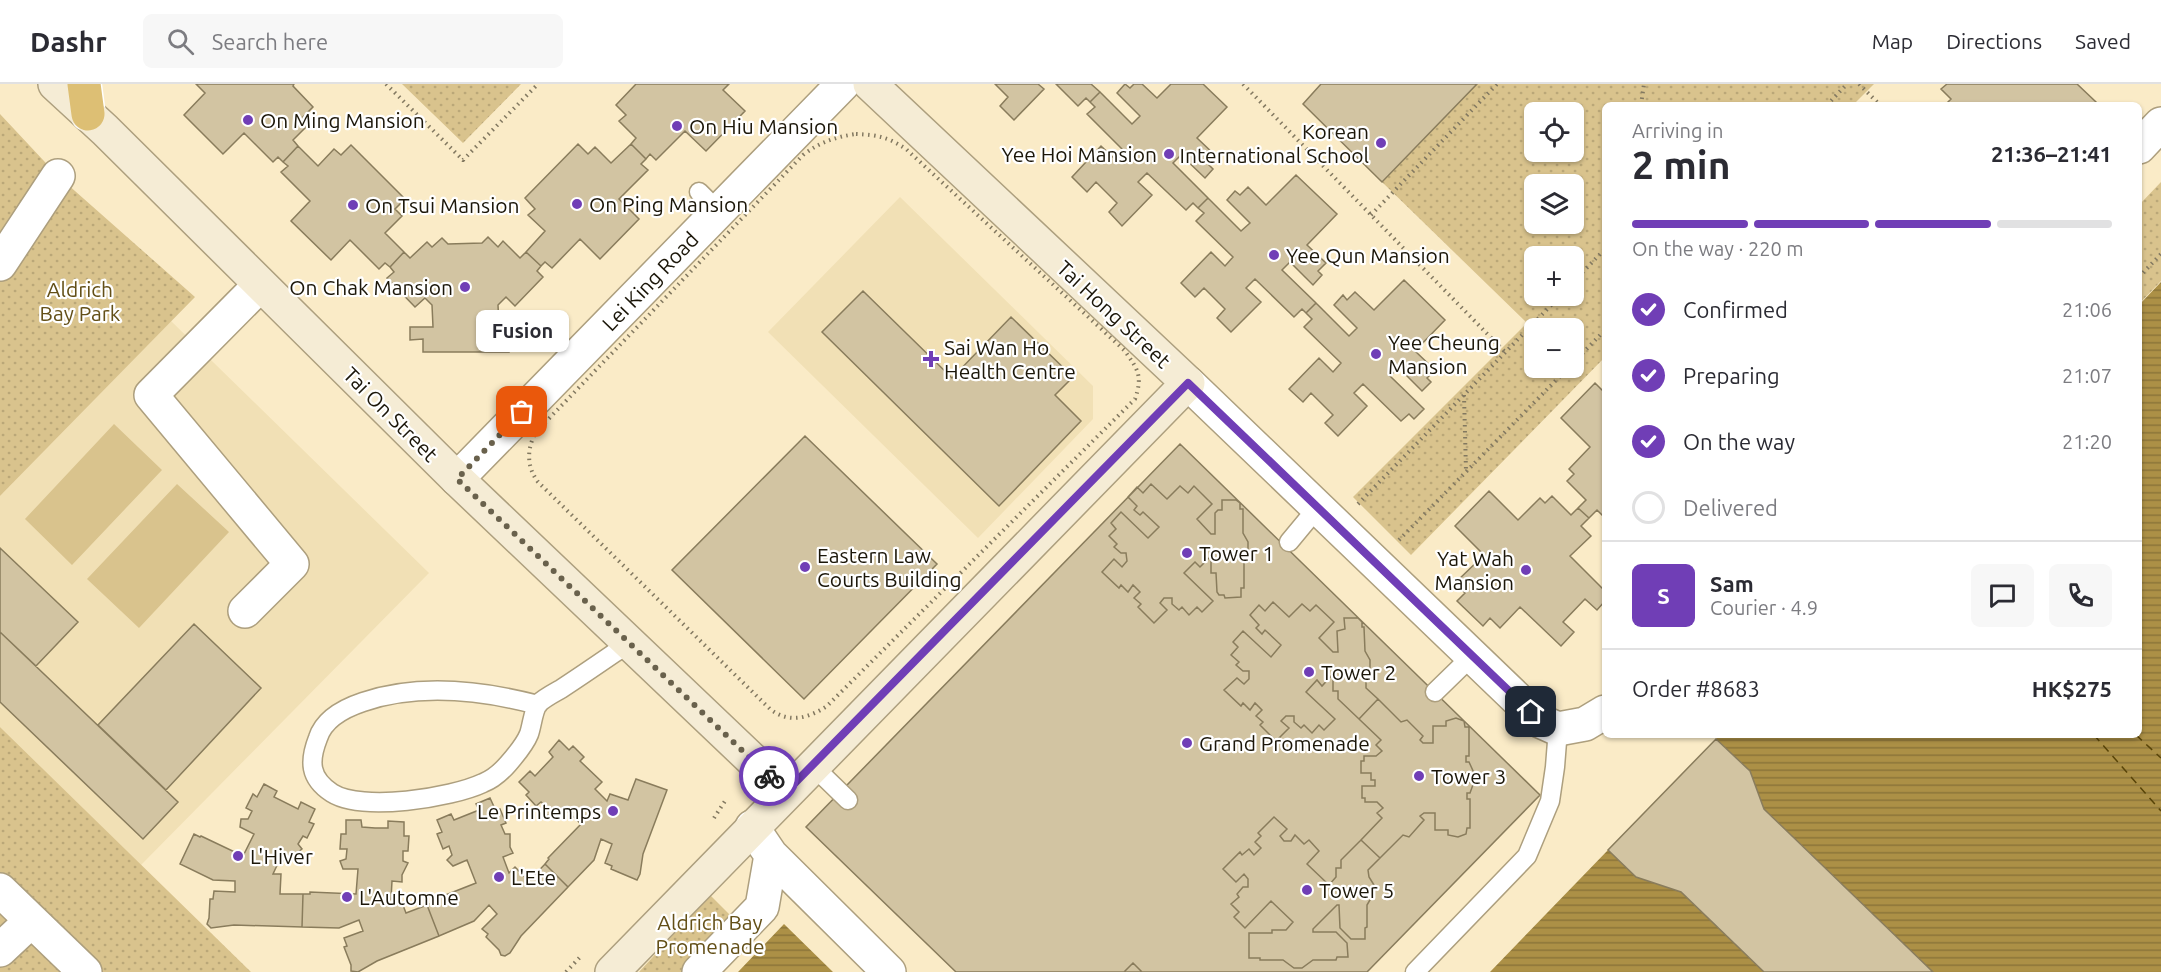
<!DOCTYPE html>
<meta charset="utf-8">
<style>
:root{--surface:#fff;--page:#f7f7f7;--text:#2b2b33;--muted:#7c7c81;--line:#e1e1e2;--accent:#703eb6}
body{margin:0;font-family:Ubuntu,sans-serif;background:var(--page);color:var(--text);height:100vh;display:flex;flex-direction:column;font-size:22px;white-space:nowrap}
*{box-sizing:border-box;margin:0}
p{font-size:20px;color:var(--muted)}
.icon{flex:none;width:33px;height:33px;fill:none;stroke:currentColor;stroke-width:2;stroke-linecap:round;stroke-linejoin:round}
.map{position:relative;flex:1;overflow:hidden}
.sheet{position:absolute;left:1602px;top:18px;width:540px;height:636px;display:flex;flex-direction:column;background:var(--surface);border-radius:9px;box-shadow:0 2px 4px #0004}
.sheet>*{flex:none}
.tools{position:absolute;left:1524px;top:18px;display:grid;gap:12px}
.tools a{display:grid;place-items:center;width:60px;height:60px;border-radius:9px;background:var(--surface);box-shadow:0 2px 4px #0004;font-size:30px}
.pin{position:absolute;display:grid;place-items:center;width:51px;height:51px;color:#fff;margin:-26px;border-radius:12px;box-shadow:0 3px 9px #0006}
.courier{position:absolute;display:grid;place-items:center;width:60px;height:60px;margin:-30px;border:4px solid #703eb6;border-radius:50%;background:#fff;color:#222;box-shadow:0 2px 8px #0007}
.bubble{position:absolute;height:42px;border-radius:9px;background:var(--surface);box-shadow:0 2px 4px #0004;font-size:20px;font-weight:700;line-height:42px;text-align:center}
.overview em{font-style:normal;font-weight:700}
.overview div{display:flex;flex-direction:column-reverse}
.overview{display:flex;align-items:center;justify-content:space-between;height:102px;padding:0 30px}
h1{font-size:39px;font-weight:700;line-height:45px}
.bar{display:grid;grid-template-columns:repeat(4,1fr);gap:9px 6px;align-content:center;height:72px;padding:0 30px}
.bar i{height:8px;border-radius:4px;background:var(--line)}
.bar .selected{background:var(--accent)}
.bar p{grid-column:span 4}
.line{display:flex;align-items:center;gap:15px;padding:0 30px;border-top:2px solid var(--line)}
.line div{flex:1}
.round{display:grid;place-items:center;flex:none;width:63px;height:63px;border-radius:9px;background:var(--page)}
ol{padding:0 30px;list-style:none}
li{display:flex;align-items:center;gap:18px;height:66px}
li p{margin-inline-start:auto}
li .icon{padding:6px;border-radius:50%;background:var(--accent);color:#fff;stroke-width:4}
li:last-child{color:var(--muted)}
li i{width:33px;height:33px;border:3px solid var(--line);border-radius:50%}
header{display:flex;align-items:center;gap:36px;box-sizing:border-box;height:84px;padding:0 30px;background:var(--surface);border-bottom:2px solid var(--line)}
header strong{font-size:28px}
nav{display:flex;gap:33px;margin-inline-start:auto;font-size:21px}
.search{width:420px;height:54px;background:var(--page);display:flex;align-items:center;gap:15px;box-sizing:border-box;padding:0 21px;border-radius:9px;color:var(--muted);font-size:22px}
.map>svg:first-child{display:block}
.built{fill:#f1e0b5}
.green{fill:#d9c38d}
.park{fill:url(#park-dots);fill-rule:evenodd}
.water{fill:url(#water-rules)}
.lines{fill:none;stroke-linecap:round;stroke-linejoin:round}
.ferry{stroke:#584408;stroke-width:1.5;stroke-dasharray:8 6;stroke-linecap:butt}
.building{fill:#d2c4a2;stroke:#897c5c;stroke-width:1.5}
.lane-casing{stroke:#ad9f7e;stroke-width:21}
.street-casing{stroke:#ad9f7e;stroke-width:36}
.secondary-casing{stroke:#ad9f7e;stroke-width:36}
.highway-casing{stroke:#fff;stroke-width:36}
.path{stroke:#827860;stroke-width:4;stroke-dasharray:1.5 4.5;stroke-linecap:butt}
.lane{stroke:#fff;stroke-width:18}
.street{stroke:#fff;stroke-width:33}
.secondary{stroke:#f5ecd5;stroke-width:33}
.highway{stroke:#ddbf74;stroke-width:33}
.done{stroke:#69614c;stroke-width:6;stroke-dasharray:0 10.8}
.route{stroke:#703eb6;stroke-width:8}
.poi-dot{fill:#703eb6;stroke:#fff;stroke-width:2}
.labels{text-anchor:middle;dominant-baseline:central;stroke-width:4.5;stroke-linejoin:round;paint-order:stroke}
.poi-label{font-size:21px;fill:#1b1609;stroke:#fff;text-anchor:start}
.street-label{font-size:21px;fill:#1b1609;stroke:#fff}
.park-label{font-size:21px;fill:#634f17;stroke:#fff}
</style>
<header>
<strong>Dashr</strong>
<div class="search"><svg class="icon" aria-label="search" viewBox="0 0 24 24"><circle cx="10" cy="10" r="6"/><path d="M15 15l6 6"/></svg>Search here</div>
<nav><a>Map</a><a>Directions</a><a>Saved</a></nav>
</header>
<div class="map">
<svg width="2161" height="888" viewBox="0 0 2161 888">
<defs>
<pattern id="park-dots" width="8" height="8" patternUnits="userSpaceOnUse" patternTransform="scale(1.5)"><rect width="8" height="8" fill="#d9c38d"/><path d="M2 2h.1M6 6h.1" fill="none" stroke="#baa778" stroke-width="1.8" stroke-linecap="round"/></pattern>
<pattern id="water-rules" width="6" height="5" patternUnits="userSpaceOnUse" patternTransform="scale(1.5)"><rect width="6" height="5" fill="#ac9046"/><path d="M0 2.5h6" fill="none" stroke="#8b7539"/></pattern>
</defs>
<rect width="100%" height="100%" fill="#faebc7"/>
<!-- built -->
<path class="built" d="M900,113L1093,302V335L978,454L768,248Z
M171,237L429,489L141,781L0,643V412Z"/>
<!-- green -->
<path class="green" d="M114,340L162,386L72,481L25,435Z
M177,400L229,448L139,544L87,495Z"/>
<!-- park -->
<path class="park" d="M402,0H521L463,59Z
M1477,0H1874L1853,21H1605V273L1411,471L1353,413L1527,239L1382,98ZM1534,28H1574V68H1534ZM1534,100H1574V140H1534ZM1534,172H1574V212H1534ZM1534,244H1574V284H1534Z
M0,30L58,92L195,213L0,412Z
M2161,98V197L2139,220V121Z
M0,643L251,888H0Z
M710,811L748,849L711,888H639Z"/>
<!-- water -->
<path class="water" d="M2161,198V888H1933L1764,725L1750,687L1716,655L1720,651H2139V221Z
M1608,766L1636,793L1681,808L1764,888H1490Z
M784,840L833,888H738Z"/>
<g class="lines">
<!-- ferry -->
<path class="ferry" d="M2094,651L2161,727
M2136,651L2161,674"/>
</g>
<!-- building -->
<path class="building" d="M196,0H294L293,2L313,23L303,33L310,39L293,56L298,62L283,78L278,73L273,78L244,49L223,70L184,31L205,9Z
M636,0H729L723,6L745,27L706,67L685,47L656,76L650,70L646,75L631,60L636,54L619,37L626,31L616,21Z
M995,0H1038L1044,5L1014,36L1000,22L1008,13Z
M1056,0H1091L1100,8L1090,18L1086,14L1078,22Z
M1125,0L1130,4L1134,0H1142L1157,14L1171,0H1203L1227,23L1197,54L1217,73L1209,81L1213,85L1205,94L1181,71L1173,79L1208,114L1198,124L1193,119L1186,126L1147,89L1138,98L1152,111L1122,142L1109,128L1117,119L1096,98L1087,108L1072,93L1101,62L1117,77L1125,68L1087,30L1095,23L1090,18L1100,8L1132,40L1140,32L1117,9Z
M1321,0H1477L1382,98L1303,20Z
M1947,0H2077L2096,18L2093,21H1945L1951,15L1941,5Z
M578,60L588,70L595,63L611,79L631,60L646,75L641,80L648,86L619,115L639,135L600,175L580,155L552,184L545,178L541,182L526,168L545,147L528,131L535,125L525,114Z
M351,61L405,115L395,125L402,132L385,149L404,168L390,183L385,179L379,185L350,156L331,176L291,137L310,117L281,88L288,82L283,78L298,62L318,82L334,65L341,71Z
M1296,91L1337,130L1307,161L1326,179L1318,187L1322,191L1313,201L1290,178L1282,186L1316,219L1306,229L1302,225L1294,233L1255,195L1246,204L1261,218L1231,248L1217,234L1225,225L1204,204L1195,213L1181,199L1211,168L1225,182L1233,173L1196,137L1204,129L1198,124L1208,114L1241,147L1250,139L1227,116L1235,107L1240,111L1248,103L1266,121Z
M488,153L498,163L503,157L520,174L526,168L541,182L537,187L543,193L515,222L506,213L498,221L499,242H522L521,255H509V268H423V255L410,256V243H433L432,221L425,214L415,223L387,194L394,188L390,183L404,168L410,174L427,158L432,163L442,154L448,160L482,159Z
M1404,196L1445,236L1415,267L1435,286L1427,294L1431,298L1422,307L1399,284L1390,292L1424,325L1414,335L1409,330L1401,337L1363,300L1354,309L1367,322L1338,352L1325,339L1333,331L1311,309L1303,318L1289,305L1319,274L1333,288L1341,279L1304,243L1312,235L1306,229L1316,219L1349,252L1357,244L1334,221L1343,211L1347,216L1355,208L1374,226Z
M863,207L952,294L1011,233L1073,293L1055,311L1081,337L999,422L822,248Z
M1595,299L1605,309V434L1597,426L1589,434L1578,424L1586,416L1567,397L1574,390L1569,385L1590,363L1561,334Z
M805,352L937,480L804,615L672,486Z
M1180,360L1540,711L1367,888H956L806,743Z
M1151,400L1167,415L1180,402L1188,409L1194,402L1212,420L1197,435L1211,450H1215V429L1218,426H1222V416H1236L1240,419V425H1243V449L1248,458V471L1244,479V504H1241V513L1225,514L1224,511H1219L1217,508L1216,489H1211V472L1200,483L1195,478L1184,489L1213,517L1202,528L1197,523L1189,531L1182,523L1179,526L1172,520V514H1164L1160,519L1167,526L1154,539L1138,523L1141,520L1134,514L1140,508L1133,501L1128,508L1121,501L1119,504L1102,488L1114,475L1122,483L1127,477L1126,469H1121L1114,463L1117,460L1109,452L1116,445L1111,439L1121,428L1148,454L1159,443L1143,428L1140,431L1134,426L1137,422L1128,413L1137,403L1143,409Z
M1489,407L1518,436L1540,414L1545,419L1552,412L1571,431L1578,424L1589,434L1581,442L1591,452L1570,472L1605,507V517L1597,526L1585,515L1563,538L1574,548L1561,562L1520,523L1500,544L1490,534L1483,542L1457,517L1465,509L1455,499L1484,471L1455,442Z
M0,464L78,538L36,582L0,548Z
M1273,518L1289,533L1302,520L1310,527L1316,521L1334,538L1319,554L1333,568H1338L1337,547L1345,545L1344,534H1358L1362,538V543H1364L1365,567L1370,576V589L1366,597V604L1378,615L1359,635L1338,615V607H1333V590L1322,602L1317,596L1306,608L1335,635L1324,646L1319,641L1312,649L1304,641L1301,644L1294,638V632H1286L1281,637L1289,644L1276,657L1260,641L1263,638L1256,632L1262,626L1255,619L1250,626L1243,619L1241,622L1224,606L1237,594L1244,600L1249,595V587H1243L1236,581L1239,578L1231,571L1238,563L1233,558L1243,547L1271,573L1281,561L1265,546L1262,550L1256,544L1259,541L1250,531L1259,521L1265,527Z
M194,540L261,604L166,706L98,641Z
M0,548L178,718L143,755L0,618Z
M1378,615L1401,638L1407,636L1423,652L1420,656L1423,659H1433V642H1446V637L1456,634L1464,637L1465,643H1469V672H1466V678H1469L1474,689H1466V699L1474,698L1470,709H1467V715H1470V744H1467L1466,750L1458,753L1448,751V746H1435V729H1424L1420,732L1424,736L1409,753L1403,751L1380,774L1361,756L1382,734L1377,729L1383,724L1377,718H1365V714H1362V702H1375V696H1371V689H1361V677H1364V672H1376L1382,667L1376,661L1381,656L1359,635Z
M1716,655L1750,687L1764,725L1933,888H1764L1681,808L1636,793L1608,766Z
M559,656L569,666L573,662L584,673L580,677L602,698L595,705L607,717L610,710L628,716L636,695L667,706L643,770L640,790L637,796L611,785L612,782L605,779L612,760L601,755L594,776L568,803L545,780L549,775L548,774L581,740L563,723L553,734L545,730L547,724L541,718L536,722L526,711L529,708L519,698L530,687L535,692L553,673L549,668Z
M264,700L277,707L274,713L298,725L301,718L315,725L309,738L314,740L307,754L303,752L298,760L302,765L292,773L289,779L280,775L273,790H281L280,810H303L302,843L234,841L211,844L207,840L209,834L210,815H213L214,807L235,808V797L213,796L180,780L194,750L200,753L201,752L243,772L254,750L240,743L241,735H248L252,727L246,724L253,710L257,713Z
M490,714L496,727L500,725L506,739L501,741L505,750H510V763L513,769L503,773L509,789L515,783L529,797L545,780L568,803L521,852L510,869L505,872L501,871L499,866L486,853L488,850L482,845L497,830L489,821L474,837L439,852L427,821L434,818L433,816L476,799L467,776L453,782L447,776L452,771L449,762L443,765L437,750L442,748L437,736L451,730L454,736L479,726L476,720Z
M1274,733L1287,745L1280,752L1284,757H1291L1295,751L1304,760L1309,756L1319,767L1307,780L1329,801L1336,793V784H1341V776L1361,756L1380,774L1368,786L1369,793L1374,801V809L1367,821V843L1365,844V855H1351L1340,844L1339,821H1337L1313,845V848H1336L1347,859L1348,873H1337L1336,876H1313L1302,884H1294L1283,876H1260V874H1249V849H1272V846H1286L1293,838L1271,817L1245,844L1234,833L1239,828L1231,820L1239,813L1237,810L1243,803H1248V795L1244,790L1236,798L1223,785L1240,768L1242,771L1249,765L1254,771L1261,764L1255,758L1261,752L1258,749Z
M346,736H361L362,743L375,744H388V737L404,738V752H409L408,767H403V777L408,779L402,791V798L392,797L391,815L399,811L406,829L427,821L439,852L377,877L358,888L351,887V881L344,863L347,862L344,854L363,847L359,836L339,844L302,843L303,810H310V808L356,810L358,785H343L340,777L346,775L347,765H340L341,750H346Z
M1133,879L1142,888H1124Z"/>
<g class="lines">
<!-- lane casing -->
<g class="lane-casing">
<path id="lane" d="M699,108L718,127
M1289,458L1318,423
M1435,608L1472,572
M538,621C481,606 419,599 363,618C345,624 324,635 318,654C309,677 309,694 332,709C362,728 451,714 483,699C493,695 501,688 508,680C515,672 525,660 529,650C532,642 533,627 538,620C544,614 554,609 561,605C584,590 607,574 629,559
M812,681L848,716
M1415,888L1527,772L1550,717L1555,683L1558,645"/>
</g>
<!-- street casing -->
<g class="street-casing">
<path id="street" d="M2139,63L2161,40
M0,180L58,92
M1188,299L1540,637L1558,645L1585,640L1605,628
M457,395L843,0
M245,527L292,480L151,311L260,201
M752,743L771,771L889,888
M0,806L85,888
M0,866L31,837
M699,888L762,823L771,771"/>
</g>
<!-- secondary casing -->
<g class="secondary-casing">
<path id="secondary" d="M55,0L105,46L457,395L786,708
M612,888L1188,299L870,0"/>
</g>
<!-- highway casing -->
<g class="highway-casing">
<path id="highway" d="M84,0L88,30"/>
</g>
<!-- path -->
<path class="path" d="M386,0L463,76L538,0
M1243,0L1505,268
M1859,0L1880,21
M1641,21L1644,0
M1827,21L1847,0
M856,50C878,51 888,53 906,65L1124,266C1138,285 1143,292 1135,315L827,622C809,634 789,640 770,625L538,398C526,382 527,364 536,348L803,71C820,58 835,53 856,50Z
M1371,131L1497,0
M2139,193L2161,170
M1574,197L1605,165
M1574,278L1605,246
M1464,311L1466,387
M1358,420L1560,212
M1399,456L1568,284
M714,734L727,714
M566,888L582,871"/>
<!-- lane -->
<use href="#lane" class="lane"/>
<!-- street -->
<use href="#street" class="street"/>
<!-- secondary -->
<use href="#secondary" class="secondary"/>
<!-- highway -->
<use href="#highway" class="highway"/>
</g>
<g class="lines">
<!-- done -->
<path class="done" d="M522,328L457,395L769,692"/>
<!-- route -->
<path class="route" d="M769,692L786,708L1188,299L1531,628"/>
</g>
<!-- markers -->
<g class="poi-dot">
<circle cx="248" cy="36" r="6"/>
<circle cx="677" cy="42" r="6"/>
<circle cx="1381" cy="59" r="6"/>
<circle cx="1169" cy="70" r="6"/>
<circle cx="577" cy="120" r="6"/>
<circle cx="353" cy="121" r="6"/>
<circle cx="1274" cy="171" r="6"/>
<circle cx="465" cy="203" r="6"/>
<circle cx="1376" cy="270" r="6"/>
<path d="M928 266h6v6h6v6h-6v6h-6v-6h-6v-6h6z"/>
<circle cx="1187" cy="469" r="6"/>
<circle cx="805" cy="483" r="6"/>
<circle cx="1526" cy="486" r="6"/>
<circle cx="1309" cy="588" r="6"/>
<circle cx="1187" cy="659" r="6"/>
<circle cx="1419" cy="692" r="6"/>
<circle cx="613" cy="727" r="6"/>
<circle cx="238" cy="772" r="6"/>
<circle cx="499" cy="793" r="6"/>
<circle cx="1307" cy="806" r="6"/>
<circle cx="347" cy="813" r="6"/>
</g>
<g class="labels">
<!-- poi labels -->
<g class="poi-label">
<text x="260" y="36">On Ming Mansion</text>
<text x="689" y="42">On Hiu Mansion</text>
<text x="1369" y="47" text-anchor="end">Korean<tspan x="1369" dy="24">International School</tspan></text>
<text x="1157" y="70" text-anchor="end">Yee Hoi Mansion</text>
<text x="589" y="120">On Ping Mansion</text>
<text x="365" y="121">On Tsui Mansion</text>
<text x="1286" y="171">Yee Qun Mansion</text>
<text x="453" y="203" text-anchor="end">On Chak Mansion</text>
<text x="1388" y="258">Yee Cheung<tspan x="1388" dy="24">Mansion</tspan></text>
<text x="944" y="263">Sai Wan Ho<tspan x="944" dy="24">Health Centre</tspan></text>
<text x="1199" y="469">Tower 1</text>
<text x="817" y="471">Eastern Law<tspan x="817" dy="24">Courts Building</tspan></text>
<text x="1514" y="474" text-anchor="end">Yat Wah<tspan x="1514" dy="24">Mansion</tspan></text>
<text x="1321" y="588">Tower 2</text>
<text x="1199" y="659">Grand Promenade</text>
<text x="1431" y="692">Tower 3</text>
<text x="601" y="727" text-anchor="end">Le Printemps</text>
<text x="250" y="772">L'Hiver</text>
<text x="511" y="793">L'Ete</text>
<text x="1319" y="806">Tower 5</text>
<text x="359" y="813">L'Automne</text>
</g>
<!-- street labels -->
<g class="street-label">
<text transform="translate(650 197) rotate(-46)">Lei King Road</text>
<text transform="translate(1114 230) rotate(43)">Tai Hong Street</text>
<text transform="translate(391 330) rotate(45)">Tai On Street</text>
</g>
<!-- park labels -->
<g class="park-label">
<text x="80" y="205">Aldrich<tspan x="80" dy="24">Bay Park</tspan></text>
<text x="710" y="838">Aldrich Bay<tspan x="710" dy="24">Promenade</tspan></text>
</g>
</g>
</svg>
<div class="tools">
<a><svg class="icon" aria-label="locate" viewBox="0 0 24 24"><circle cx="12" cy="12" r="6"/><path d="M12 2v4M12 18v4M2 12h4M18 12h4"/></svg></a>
<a><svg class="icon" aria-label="layers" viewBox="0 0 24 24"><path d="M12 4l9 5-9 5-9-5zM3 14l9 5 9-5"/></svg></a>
<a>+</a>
<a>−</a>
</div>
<div class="pin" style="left:522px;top:328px;background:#ea580c"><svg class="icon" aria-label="bag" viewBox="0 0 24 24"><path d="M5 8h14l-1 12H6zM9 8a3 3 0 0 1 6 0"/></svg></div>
<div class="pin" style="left:1531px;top:628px;background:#1f2937"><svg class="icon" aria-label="home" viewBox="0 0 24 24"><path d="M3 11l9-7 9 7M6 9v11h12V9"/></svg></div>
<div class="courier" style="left:769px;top:692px"><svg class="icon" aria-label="bike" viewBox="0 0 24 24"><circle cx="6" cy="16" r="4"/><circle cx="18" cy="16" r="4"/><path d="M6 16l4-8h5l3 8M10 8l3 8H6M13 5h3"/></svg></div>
<div class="bubble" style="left:476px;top:226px;width:93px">Fusion</div>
<section class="sheet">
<div class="overview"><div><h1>2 min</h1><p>Arriving in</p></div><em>21:36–21:41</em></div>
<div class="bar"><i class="selected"></i><i class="selected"></i><i class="selected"></i><i></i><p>On the way · 220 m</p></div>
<ol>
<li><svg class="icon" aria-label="check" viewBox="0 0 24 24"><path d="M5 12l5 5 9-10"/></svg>Confirmed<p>21:06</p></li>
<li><svg class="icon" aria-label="check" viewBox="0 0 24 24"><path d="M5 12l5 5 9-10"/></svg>Preparing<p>21:07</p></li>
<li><svg class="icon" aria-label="check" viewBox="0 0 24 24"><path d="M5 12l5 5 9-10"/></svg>On the way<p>21:20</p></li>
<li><i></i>Delivered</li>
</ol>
<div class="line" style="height:108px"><b class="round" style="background:var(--accent);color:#fff">S</b><div><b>Sam</b><p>Courier · 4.9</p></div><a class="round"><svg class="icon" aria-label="chat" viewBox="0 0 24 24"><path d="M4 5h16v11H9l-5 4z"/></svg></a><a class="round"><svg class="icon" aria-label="phone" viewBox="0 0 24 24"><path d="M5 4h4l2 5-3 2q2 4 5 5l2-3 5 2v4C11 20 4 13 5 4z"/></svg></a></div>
<div class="line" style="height:78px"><div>Order #8683</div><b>HK$275</b></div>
</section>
</div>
